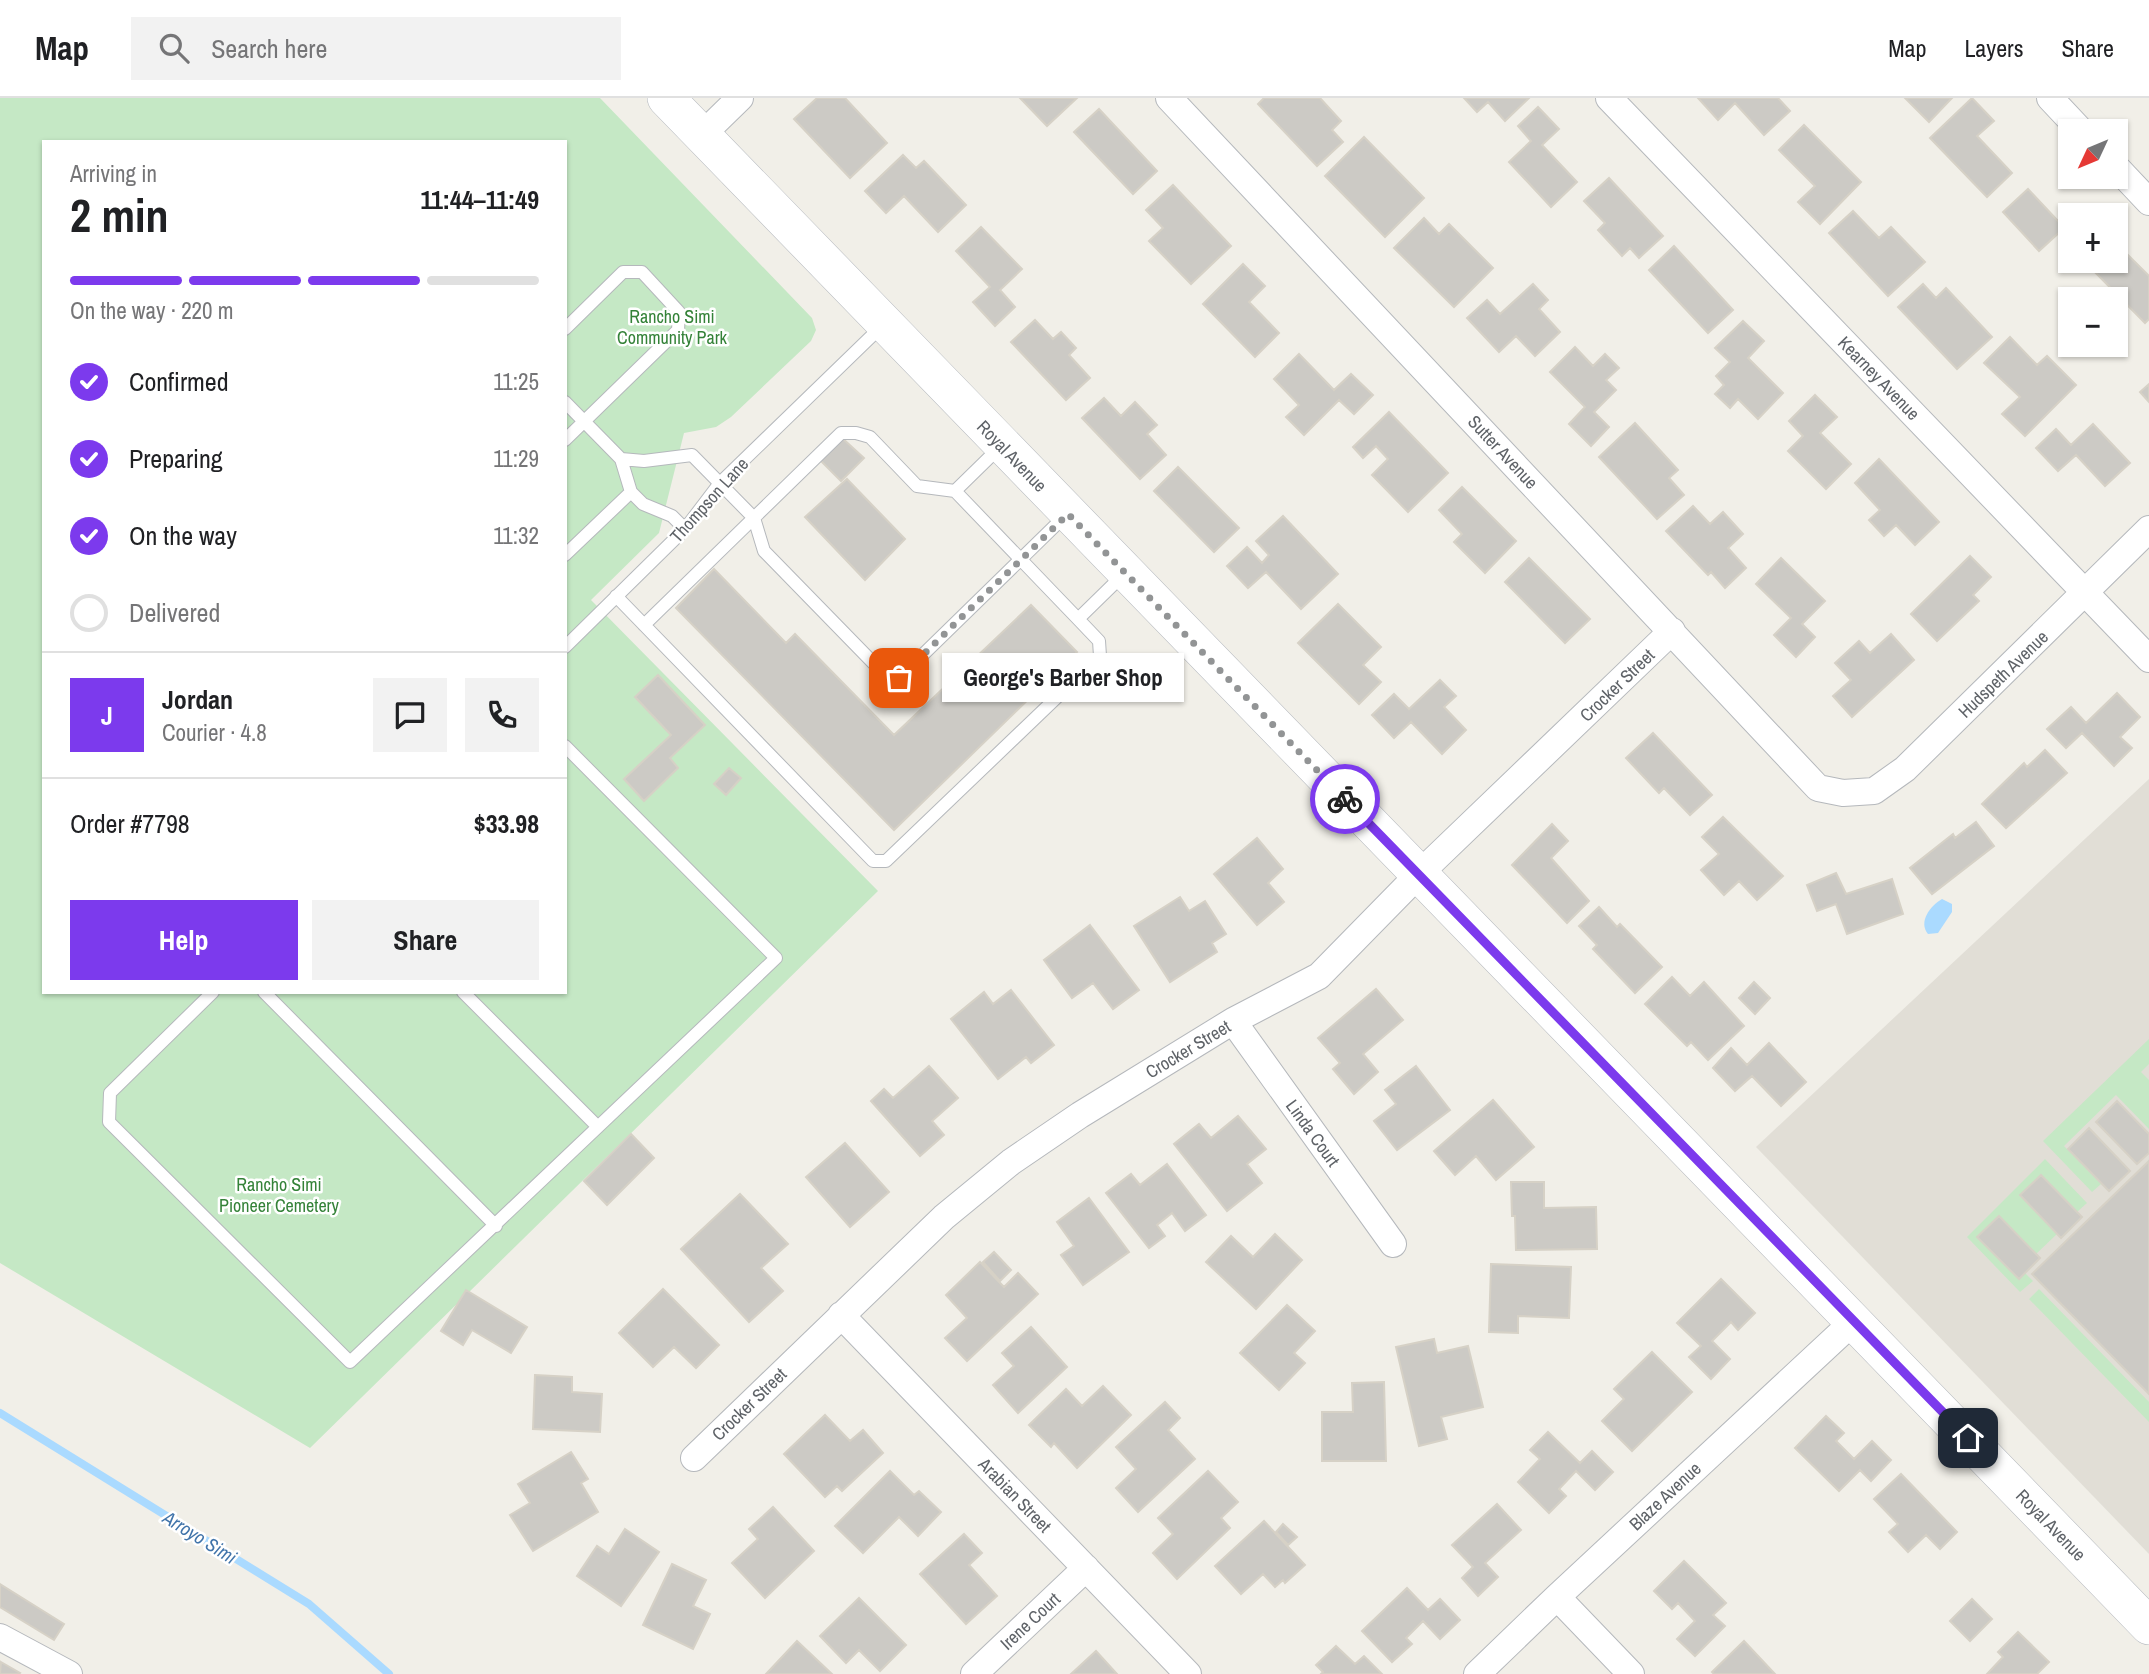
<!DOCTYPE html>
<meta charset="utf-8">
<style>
:root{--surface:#fff;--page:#f2f2f2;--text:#202124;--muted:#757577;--line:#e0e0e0;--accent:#7c3aed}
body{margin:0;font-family:"Archivo Narrow",sans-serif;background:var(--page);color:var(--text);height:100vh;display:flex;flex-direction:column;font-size:26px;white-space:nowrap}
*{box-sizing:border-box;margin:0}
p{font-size:23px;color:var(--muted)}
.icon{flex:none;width:38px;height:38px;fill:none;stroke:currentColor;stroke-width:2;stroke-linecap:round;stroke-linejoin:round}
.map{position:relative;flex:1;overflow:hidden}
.drawer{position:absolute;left:42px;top:42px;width:525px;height:854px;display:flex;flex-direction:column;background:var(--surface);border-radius:0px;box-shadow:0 2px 5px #0004}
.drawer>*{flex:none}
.needle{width:46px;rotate:226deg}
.controls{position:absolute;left:2058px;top:21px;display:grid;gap:14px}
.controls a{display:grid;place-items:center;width:70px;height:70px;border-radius:0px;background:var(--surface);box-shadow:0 2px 5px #0004;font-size:35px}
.pin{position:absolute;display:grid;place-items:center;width:60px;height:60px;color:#fff;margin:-30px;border-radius:14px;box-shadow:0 4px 10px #0006}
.courier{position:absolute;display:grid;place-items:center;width:70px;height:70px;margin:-35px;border:5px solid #7c3aed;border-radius:50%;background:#fff;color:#222;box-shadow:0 2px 9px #0007}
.bubble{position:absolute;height:49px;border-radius:0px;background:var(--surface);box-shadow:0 2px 5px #0004;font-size:23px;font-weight:700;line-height:49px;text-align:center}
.headline em{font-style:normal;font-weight:700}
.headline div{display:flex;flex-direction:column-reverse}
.headline{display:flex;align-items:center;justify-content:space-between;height:119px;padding:0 28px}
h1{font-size:46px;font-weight:700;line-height:52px}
.bar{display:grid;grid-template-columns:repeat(4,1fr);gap:10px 7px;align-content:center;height:84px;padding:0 28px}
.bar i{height:9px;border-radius:5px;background:var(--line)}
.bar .current{background:var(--accent)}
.bar p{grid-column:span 4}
.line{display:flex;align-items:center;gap:18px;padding:0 28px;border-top:2px solid var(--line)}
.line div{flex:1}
.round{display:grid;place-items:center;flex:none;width:74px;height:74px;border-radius:0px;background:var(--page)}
ol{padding:0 28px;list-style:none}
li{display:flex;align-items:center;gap:21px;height:77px}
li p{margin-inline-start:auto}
li .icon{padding:7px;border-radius:50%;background:var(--accent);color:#fff;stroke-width:4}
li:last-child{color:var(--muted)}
li i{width:38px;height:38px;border:4px solid var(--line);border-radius:50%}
.primary-button{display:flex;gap:14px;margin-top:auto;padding:14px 28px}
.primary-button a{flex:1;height:80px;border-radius:0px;background:var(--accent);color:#fff;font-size:28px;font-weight:700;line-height:80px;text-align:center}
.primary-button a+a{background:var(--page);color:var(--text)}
header{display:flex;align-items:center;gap:42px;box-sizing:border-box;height:98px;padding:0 35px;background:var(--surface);border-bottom:2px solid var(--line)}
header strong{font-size:33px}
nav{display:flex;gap:38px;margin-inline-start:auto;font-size:24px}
.search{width:490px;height:63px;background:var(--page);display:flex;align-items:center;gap:18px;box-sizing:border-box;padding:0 24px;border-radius:0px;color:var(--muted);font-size:26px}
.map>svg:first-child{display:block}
.education{fill:#e1ded6}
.green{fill:#c5e8c5;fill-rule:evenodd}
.water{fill:#aadaff}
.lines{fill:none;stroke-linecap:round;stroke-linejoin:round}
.stream{stroke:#aadaff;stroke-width:8}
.building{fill:#cccac5;stroke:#d6d1c6;stroke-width:2}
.service-casing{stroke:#b5b8bc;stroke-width:14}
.minor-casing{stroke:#b5b8bc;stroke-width:28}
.secondary-casing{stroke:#b6babf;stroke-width:38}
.service{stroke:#fff;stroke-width:12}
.minor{stroke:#fff;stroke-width:26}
.secondary{stroke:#fff;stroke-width:37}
.done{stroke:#929495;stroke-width:7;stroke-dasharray:0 12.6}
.route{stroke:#7c3aed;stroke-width:9}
.labels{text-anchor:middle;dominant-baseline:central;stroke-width:5;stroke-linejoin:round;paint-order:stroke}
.park-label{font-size:18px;fill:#348238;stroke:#fff}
.street-label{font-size:18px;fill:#5f6368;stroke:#fff}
.water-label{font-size:19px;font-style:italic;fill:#4174aa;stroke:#fff}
</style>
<header>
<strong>Map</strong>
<div class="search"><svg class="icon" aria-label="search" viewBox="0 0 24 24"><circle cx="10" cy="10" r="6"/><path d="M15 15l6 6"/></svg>Search here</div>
<nav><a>Map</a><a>Layers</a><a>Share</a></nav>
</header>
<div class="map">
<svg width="2149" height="1576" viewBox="0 0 2149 1576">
<rect width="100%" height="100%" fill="#f1efe8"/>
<!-- education -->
<path class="education" d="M2149,681V1456L1756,1049Z"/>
<!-- green -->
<path class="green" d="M0,0H600L812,220L816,232L811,243L731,319L716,329L684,335L659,435L591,502L878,793L310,1350L0,1165ZM44,44H565V894H44Z
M2149,941V966L2141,974L2149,982V1031L2116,997L2064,1048L2101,1086L2092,1094L2043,1043Z
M2045,1061L2087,1105L2077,1114L2041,1077L2020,1098L2057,1136L2036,1156L1978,1139L2019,1181L2025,1175L2033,1183L2020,1194L1967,1139Z
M2039,1191L2149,1304V1324L2029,1201Z"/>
<!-- water -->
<path class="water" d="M1942,801L1952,806V814L1938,835L1928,836C1918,824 1930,808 1942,801Z"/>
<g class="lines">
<!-- stream -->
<path class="stream" d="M0,1315L309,1506L389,1576"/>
</g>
<!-- building -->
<path class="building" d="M817,0H845L887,45L850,80L794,21Z
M1020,0H1077L1047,28Z
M1264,0H1320L1341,23L1332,32L1343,44L1317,68L1258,6Z
M1464,0H1529L1505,23L1488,4L1477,14Z
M1698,0H1778L1790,13L1764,37L1735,5L1718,22Z
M1905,0H1952L1929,24Z
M1972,0L1994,23L1977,38L2012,75L1987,99L1930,40Z
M1538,9L1559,31L1542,47L1577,84L1551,109L1509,64L1531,43L1518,28Z
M1099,11L1157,73L1133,96L1074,34Z
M1804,27L1861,84L1820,126L1798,104L1815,88L1779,52Z
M1364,39L1424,100L1385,139L1325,78Z
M903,57L916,70L924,63L966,107L938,134L904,98L886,115L865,93Z
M1609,80L1663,138L1639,160L1630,150L1622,158L1598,132L1605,125L1584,103Z
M1173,87L1231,148L1191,186L1149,143L1163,130L1146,112Z
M2028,91L2058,123L2075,107L2085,117H2070V141L2062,132L2039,153L2003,114Z
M1853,113L1879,140L1891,129L1925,164L1888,198L1829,135Z
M1424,120L1439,136L1449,126L1493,170L1454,209L1394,150Z
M981,129L1022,171L1000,192L1015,209L995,228L973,204L990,189L956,153Z
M2116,145L2149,178V221L2145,225L2084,163H2116Z
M1674,148L1733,212L1708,235L1649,172Z
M1243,166L1265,188L1249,204L1279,235L1255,259L1203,206Z
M1533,186L1548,202L1539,211L1560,234L1535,258L1516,238L1499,254L1467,220L1487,202L1500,216Z
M1923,186L1936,200L1946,190L1992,239L1957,271L1898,209Z
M1035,222L1053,241L1061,234L1076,250L1069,257L1090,280L1066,302L1011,244Z
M1743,223L1764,243L1748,260L1783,295L1758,321L1738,301L1730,310L1715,296L1724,287L1716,278L1730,264L1715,250Z
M2010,239L2037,267L2047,258L2076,287L2025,338L2002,316L2020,299L1984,265Z
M1575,249L1593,268L1605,256L1619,270L1606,282L1616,292L1594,314L1609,329L1591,348L1569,326L1585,309L1550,274Z
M1299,256L1334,292L1351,276L1373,297L1354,316L1339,302L1304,337L1286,319L1299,307L1274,281Z
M2149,286V304L2140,294Z
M1815,297L1837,319L1820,335L1851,366L1826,391L1788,353L1803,338L1789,323Z
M1104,300L1121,318L1135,304L1157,327L1147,336L1166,357L1140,381L1082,320Z
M1389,314L1448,375L1408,414L1372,377L1388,361L1376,348L1363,360L1353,349Z
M1635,325L1678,372L1669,380L1684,397L1657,421L1599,359Z
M2093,326L2130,365L2105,388L2076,357L2058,373L2036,350L2056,331L2071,347Z
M841,339L864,360L841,383L819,361Z
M1879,361L1939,424L1915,447L1896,427L1884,438L1869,422L1880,412L1855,385Z
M1178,369L1239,430L1214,454L1154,393Z
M847,381L905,441L865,482L805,419Z
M1462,389L1516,443L1485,475L1454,444L1462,436L1439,412Z
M1693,408L1710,426L1723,414L1743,436L1728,450L1746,470L1725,490L1711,474L1708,477L1666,433Z
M1283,418L1338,476L1301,511L1266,474L1248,490L1227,468L1247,449L1262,465L1269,457L1256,443Z
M1970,458L1991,479L1973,497L1979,503L1937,543L1911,516Z
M1529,460L1590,521L1565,545L1505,484Z
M1781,460L1825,503L1802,526L1815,539L1796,559L1774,537L1791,520L1756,486Z
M714,471L786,545L795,536L894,637L1031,507L1077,554L894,732L676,510Z
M1338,506L1381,549L1363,567L1381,584L1359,606L1298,545Z
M1891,536L1914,562L1852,619L1833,598L1851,582L1835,565L1859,543L1870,555Z
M658,577L705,627L670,660L678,670L644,703L624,681L671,637L635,599Z
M1440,582L1456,598L1444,609L1466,632L1442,656L1411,624L1394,640L1372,617L1394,596L1409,611Z
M2117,595L2140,619L2120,639L2132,650L2114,668L2082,635L2066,650L2047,631L2071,609L2086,625Z
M1653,635L1712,697L1690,717L1664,690L1659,695L1626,660Z
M2045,652L2067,675L2006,730L1982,706L2024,665L2027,669Z
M729,670L741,680L726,697L714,686Z
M1723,719L1783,778L1757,802L1739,783L1724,797L1701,772L1719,756L1702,739Z
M1976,724L1994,748L1932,796L1910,770L1953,736L1955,740Z
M1552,726L1568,743L1551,760L1589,803L1567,825L1512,767Z
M1257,740L1283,771L1268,785L1284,804L1257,827L1214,776Z
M1836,775L1846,796L1892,781L1903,816L1847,836L1836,806L1817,813L1807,787Z
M1180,799L1189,813L1205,803L1226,836L1212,845L1217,854L1170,884L1134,828Z
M1599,809L1617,829L1620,826L1662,869L1635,895L1593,851L1597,847L1579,828Z
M1090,827L1139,892L1113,911L1093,885L1072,900L1044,862Z
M1672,879L1690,898L1704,884L1744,928L1708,962L1691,944L1687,948L1645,906Z
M1754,884L1770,900L1755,916L1739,900Z
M1376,891L1403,922L1363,956L1378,974L1354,996L1333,971L1340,965L1318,940Z
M1011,892L1054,947L1031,965L1026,959L998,981L951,921L984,894L993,906Z
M1769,945L1806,984L1781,1008L1752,978L1735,993L1713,970L1731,950L1747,967Z
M929,968L958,1000L932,1023L944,1037L920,1058L871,1003L884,991L893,1000Z
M1416,968L1450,1012L1397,1052L1374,1023L1396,1006L1385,992Z
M1493,1002L1534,1049L1496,1082L1476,1058L1455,1077L1434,1053Z
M2117,1003L2149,1036V1055L2137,1066L2096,1024Z
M1238,1018L1266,1051L1247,1066L1262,1085L1227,1113L1174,1046L1199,1026L1211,1040Z
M2089,1030L2130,1073L2109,1093L2068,1051Z
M631,1036L654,1060L607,1107L584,1083Z
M845,1045L889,1094L850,1129L806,1079Z
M2149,1063V1296L2032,1176Z
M1167,1066L1206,1117L1185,1133L1172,1115L1157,1127L1165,1138L1149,1150L1106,1095L1131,1076L1140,1087Z
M2041,1077L2082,1119L2061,1140L2020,1097Z
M1511,1084H1544V1110L1596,1109L1597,1151L1516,1152L1515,1118H1512Z
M740,1096L788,1146L761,1170L783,1193L749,1224L681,1151Z
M1089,1100L1129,1154L1083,1187L1061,1157L1074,1148L1057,1124Z
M1999,1118L2040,1160L2019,1181L1977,1139Z
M1275,1136L1302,1162L1256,1211L1206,1164L1231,1138L1253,1159Z
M994,1154L1011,1172L1000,1183L983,1164Z
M980,1164L1004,1189L1018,1175L1038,1196L967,1263L945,1240L967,1220L946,1197Z
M1491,1166L1571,1169L1569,1220L1518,1218V1235L1489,1234Z
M1721,1181L1755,1215L1738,1232L1731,1224L1712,1243L1730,1261L1711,1281L1689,1259L1701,1248L1677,1225Z
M663,1191L719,1247L696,1270L674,1249L653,1269L619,1235Z
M466,1192L527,1229L511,1255L472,1232L463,1247L441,1233Z
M1287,1207L1315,1233L1294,1255L1305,1265L1279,1292L1240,1255Z
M1031,1229L1067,1269L1018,1315L993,1287L1014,1268L1002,1255Z
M1434,1241L1437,1255L1468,1248L1483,1309L1441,1319L1447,1341L1419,1348L1396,1249Z
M1652,1254L1692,1294L1632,1353L1602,1323L1624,1301L1614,1291Z
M535,1277L572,1279V1294L602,1296L600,1334L533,1331Z
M1384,1284L1386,1363H1322V1314H1353L1352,1285Z
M1103,1288L1131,1317L1077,1370L1054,1345L1051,1349L1029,1327L1066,1291L1082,1308Z
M1165,1304L1180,1320L1168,1332L1195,1361L1138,1414L1116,1390L1136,1371L1116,1349Z
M825,1317L850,1343L863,1332L883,1355L842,1393L837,1388L825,1399L784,1356Z
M1826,1318L1844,1335L1836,1343L1854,1361L1872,1343L1891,1362L1871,1383L1860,1372L1839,1393L1795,1350Z
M1548,1334L1580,1365L1592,1353L1613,1374L1595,1392L1576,1373L1559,1391L1566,1398L1549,1415L1518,1384L1540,1361L1530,1352Z
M571,1354L588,1381L581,1385L598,1414L533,1453L510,1417L530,1405L518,1386Z
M890,1373L914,1397L919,1393L941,1414L918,1438L899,1419L863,1455L835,1428Z
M1208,1373L1238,1404L1221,1420L1230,1430L1177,1481L1153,1455L1173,1436L1158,1420Z
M1901,1376L1957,1434L1940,1451L1926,1437L1908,1454L1889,1434L1898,1426L1874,1401Z
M1497,1406L1521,1432L1485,1465L1498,1479L1478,1498L1462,1480L1473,1469L1452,1447Z
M773,1409L814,1453L765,1500L732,1465L758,1441L749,1431Z
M1264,1423L1305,1467L1285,1485L1283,1482L1275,1489L1263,1476L1241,1496L1215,1468Z
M1283,1426L1297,1439L1288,1447L1276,1434Z
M625,1431L659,1454L621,1508L577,1478L597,1448L609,1456Z
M964,1436L982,1455L969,1467L997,1498L966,1526L920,1476Z
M1684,1463L1726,1505L1713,1517L1725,1528L1695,1558L1677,1541L1695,1523L1678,1505L1672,1511L1654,1493Z
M672,1466L706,1482L693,1508L710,1516L693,1551L643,1527Z
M0,1486L64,1526L54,1542L0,1509Z
M1407,1490L1428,1512L1440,1501L1460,1522L1440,1541L1423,1523L1406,1540L1412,1546L1392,1564L1362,1533Z
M859,1500L906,1547L880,1573L859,1552L846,1565L820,1538Z
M1972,1501L1992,1521L1970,1543L1950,1523Z
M2018,1534L2049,1564L2037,1576H1987L2003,1559L1998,1554Z
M797,1543L832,1576H766Z
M1744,1543L1775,1576H1714L1712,1574Z
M1336,1548L1355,1566L1364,1558L1382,1576H1321L1323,1574L1316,1567Z
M1096,1553L1117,1576H1071Z
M1,1564L20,1575L19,1576H0Z"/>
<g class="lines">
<!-- service casing -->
<g class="service-casing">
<path id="service" d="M565,231L623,174H642L679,214L678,232L565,342
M565,304L621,361L631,394L643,406L672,418L685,431
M621,361L644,363L692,357L754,420L764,453L886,578L899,580L1066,417
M955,393L1000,349
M565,457L631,394
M616,498L873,763H886L1100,558L1099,543L1078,521L1123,477
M644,527L841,335H856L870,339L917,388L955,393L1078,521
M565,549L685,431L720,385L883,227
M213,894L110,995L109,1024L350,1264L776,860L565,648
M264,894L496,1128
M463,894L598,1029"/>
</g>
<!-- minor casing -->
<g class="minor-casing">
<path id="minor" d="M1169,0L1818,690L1843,695L1874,693L1905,671L2149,431
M1609,0L2149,561
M2050,0L2081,33
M702,37L740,0
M2116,69L2149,104
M1233,923L1393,1146
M841,1217L1188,1576
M694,1360L944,1119L1011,1064L1080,1017L1233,923L1319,878L1418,777L1672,533
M1557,1499L1631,1576
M0,1539L69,1576
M974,1576L1086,1470
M1477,1576L1557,1499L1855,1222"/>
</g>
<!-- secondary casing -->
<g class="secondary-casing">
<path id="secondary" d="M666,0L2149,1528"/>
</g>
<!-- service -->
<use href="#service" class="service"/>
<!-- minor -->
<use href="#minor" class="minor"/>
<!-- secondary -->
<use href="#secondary" class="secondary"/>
</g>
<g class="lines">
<!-- done -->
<path class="done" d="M899,580L1068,416L1345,701"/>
<!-- route -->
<path class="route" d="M1345,701L1968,1340"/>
</g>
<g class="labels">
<!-- park labels -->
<g class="park-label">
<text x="672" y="218">Rancho Simi<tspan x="672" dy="21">Community Park</tspan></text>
<text x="279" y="1086">Rancho Simi<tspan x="279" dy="21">Pioneer Cemetery</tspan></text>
</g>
<!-- street labels -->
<g class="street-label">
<text transform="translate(1879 280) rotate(46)">Kearney Avenue</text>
<text transform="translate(1503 354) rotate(47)">Sutter Avenue</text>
<text transform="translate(1012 358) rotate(46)">Royal Avenue</text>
<text transform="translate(709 402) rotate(-48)">Thompson Lane</text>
<text transform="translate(2003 576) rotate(-44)">Hudspeth Avenue</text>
<text transform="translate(1617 587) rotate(-44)">Crocker Street</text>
<text transform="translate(1188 951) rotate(-31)">Crocker Street</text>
<text transform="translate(1313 1035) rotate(54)">Linda Court</text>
<text transform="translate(749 1306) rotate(-44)">Crocker Street</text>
<text transform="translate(1015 1397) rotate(46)">Arabian Street</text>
<text transform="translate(1665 1398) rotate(-43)">Blaze Avenue</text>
<text transform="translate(2051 1427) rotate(46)">Royal Avenue</text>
<text transform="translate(1030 1523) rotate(-43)">Irene Court</text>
</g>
<!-- water labels -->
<g class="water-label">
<text transform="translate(200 1439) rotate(32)">Arroyo Simi</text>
</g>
</g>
</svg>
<div class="controls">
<a><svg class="needle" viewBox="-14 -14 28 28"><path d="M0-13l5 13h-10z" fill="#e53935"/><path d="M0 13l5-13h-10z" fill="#757577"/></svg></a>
<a>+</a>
<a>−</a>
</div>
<div class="pin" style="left:899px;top:580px;background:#ea580c"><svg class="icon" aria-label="bag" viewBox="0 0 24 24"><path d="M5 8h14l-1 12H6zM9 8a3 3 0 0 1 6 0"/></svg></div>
<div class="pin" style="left:1968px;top:1340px;background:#1f2937"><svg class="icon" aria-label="home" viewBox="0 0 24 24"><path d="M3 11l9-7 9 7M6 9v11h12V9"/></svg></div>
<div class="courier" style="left:1345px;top:701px"><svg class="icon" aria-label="bike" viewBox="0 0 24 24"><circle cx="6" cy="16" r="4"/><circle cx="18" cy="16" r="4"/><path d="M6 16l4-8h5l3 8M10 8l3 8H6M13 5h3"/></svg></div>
<div class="bubble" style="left:942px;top:555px;width:242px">George's Barber Shop</div>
<section class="drawer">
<div class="headline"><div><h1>2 min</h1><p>Arriving in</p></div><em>11:44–11:49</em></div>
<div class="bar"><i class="current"></i><i class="current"></i><i class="current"></i><i></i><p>On the way · 220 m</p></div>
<ol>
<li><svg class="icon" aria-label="check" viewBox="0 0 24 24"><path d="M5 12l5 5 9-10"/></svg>Confirmed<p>11:25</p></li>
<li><svg class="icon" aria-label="check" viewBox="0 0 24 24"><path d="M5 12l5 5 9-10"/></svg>Preparing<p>11:29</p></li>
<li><svg class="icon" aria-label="check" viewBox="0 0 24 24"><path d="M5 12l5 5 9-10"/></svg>On the way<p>11:32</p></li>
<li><i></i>Delivered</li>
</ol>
<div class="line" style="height:126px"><b class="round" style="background:var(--accent);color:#fff">J</b><div><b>Jordan</b><p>Courier · 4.8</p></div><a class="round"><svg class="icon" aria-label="chat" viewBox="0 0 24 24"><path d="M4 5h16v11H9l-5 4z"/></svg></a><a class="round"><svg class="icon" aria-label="phone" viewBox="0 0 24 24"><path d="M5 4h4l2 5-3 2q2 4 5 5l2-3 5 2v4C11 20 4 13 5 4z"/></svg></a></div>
<div class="line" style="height:91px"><div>Order #7798</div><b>$33.98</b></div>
<div class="primary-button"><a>Help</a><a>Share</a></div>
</section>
</div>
